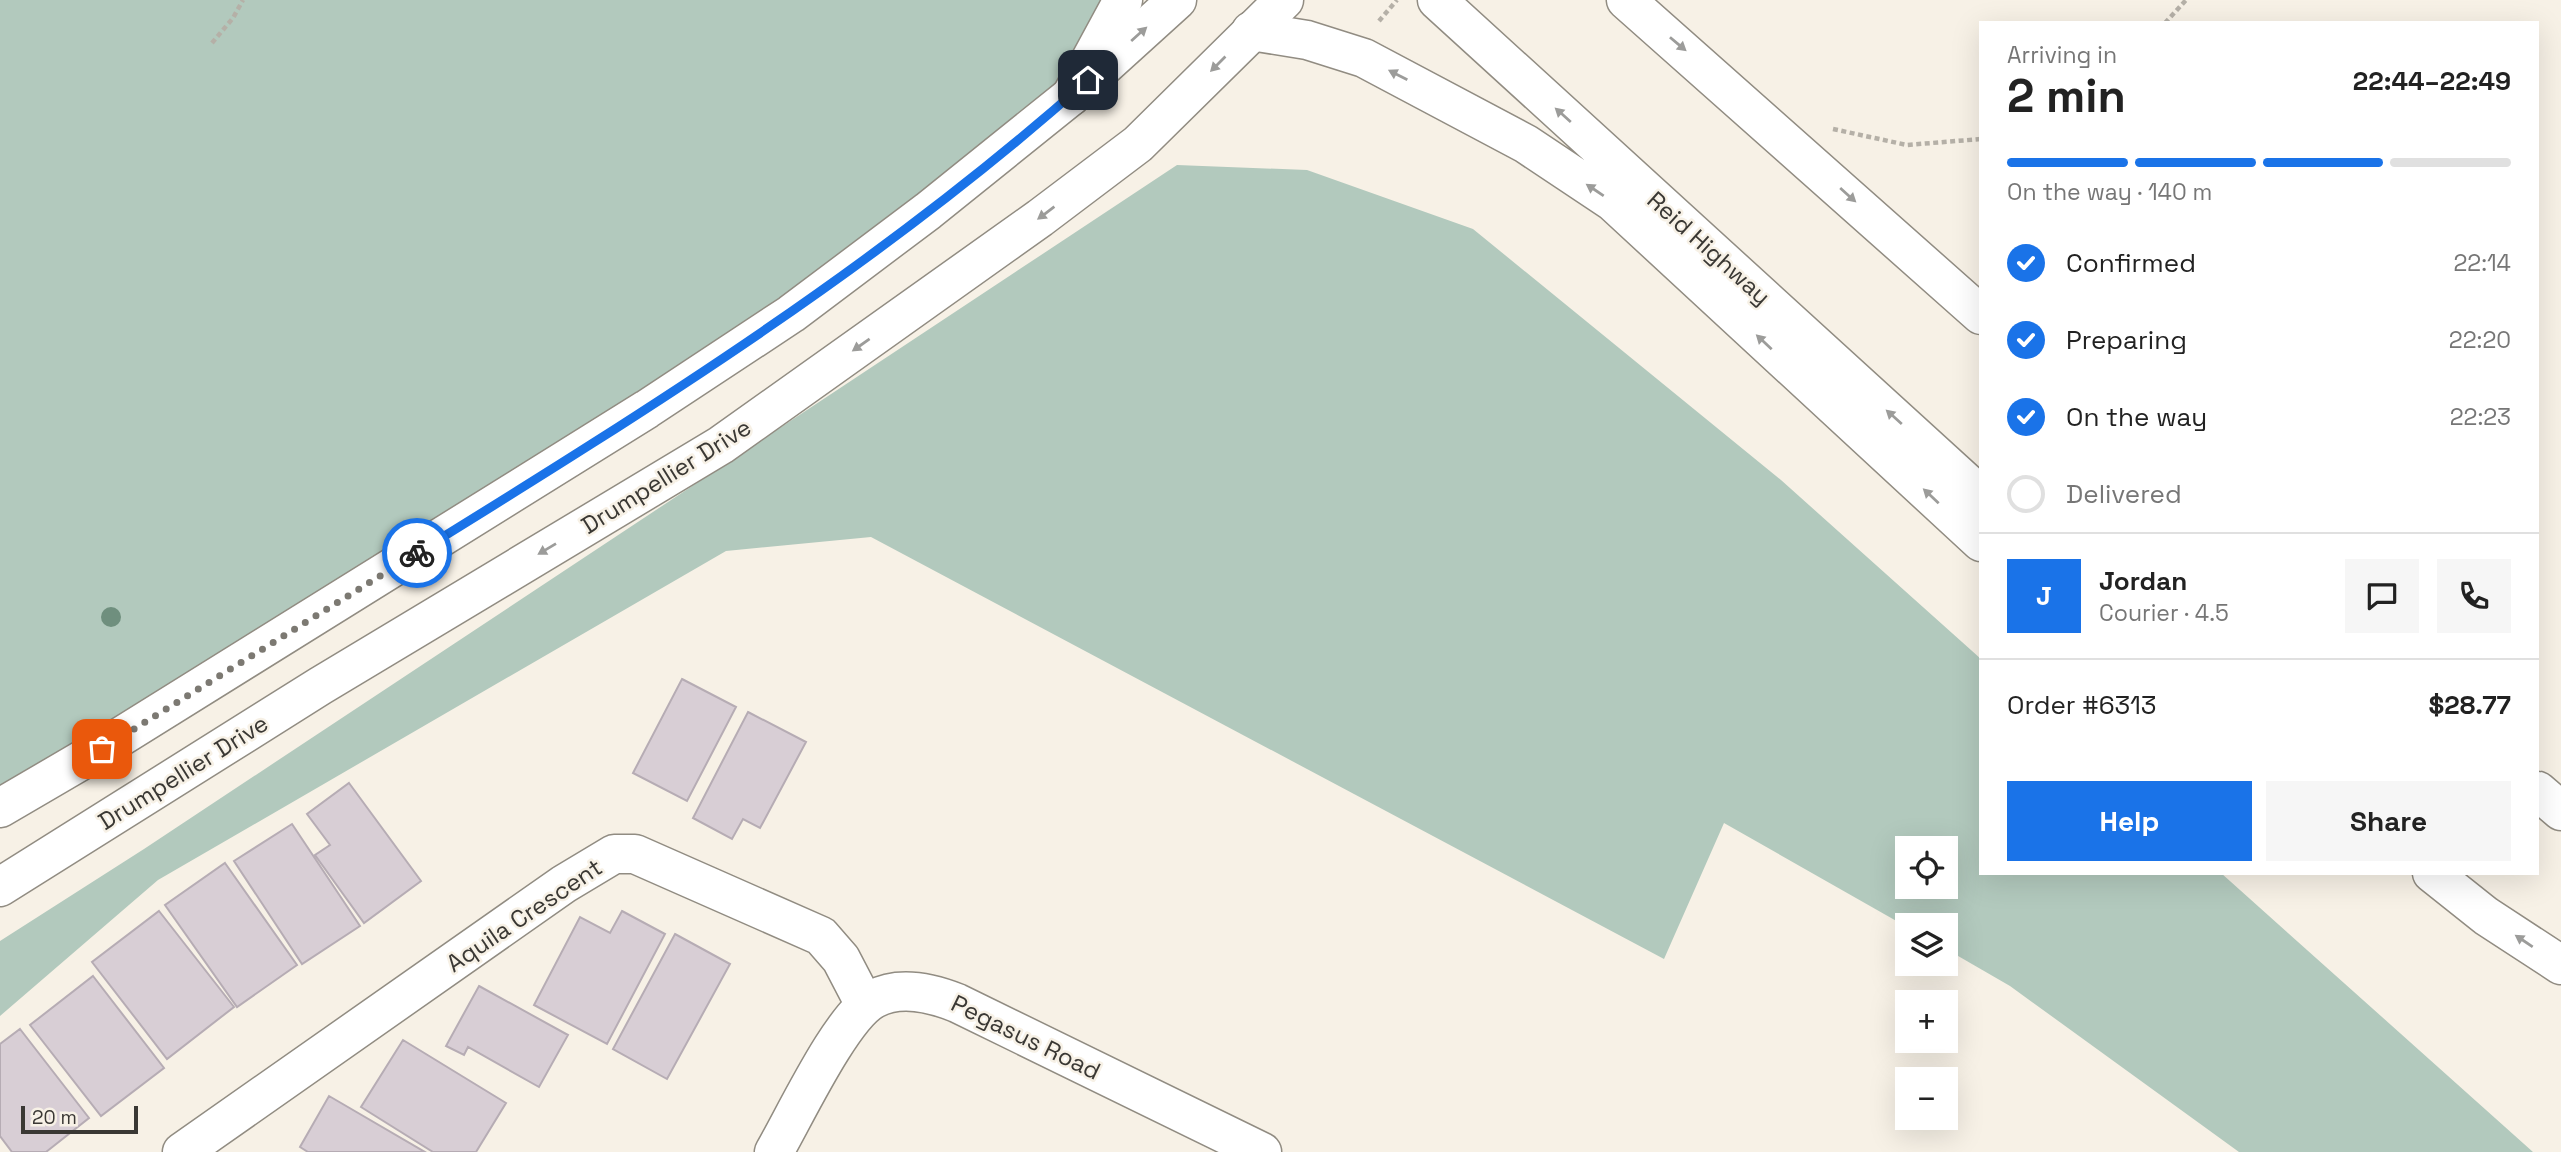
<!DOCTYPE html>
<meta charset="utf-8">
<style>
:root{--surface:#fff;--page:#f6f6f6;--text:#222;--muted:#767676;--line:#e0e0e0;--accent:#1a73e8}
body{margin:0;font-family:"Space Grotesk",sans-serif;background:var(--page);color:var(--text);height:100vh;display:flex;flex-direction:column;font-size:26px;white-space:nowrap}
*{box-sizing:border-box;margin:0}
p{font-size:23px;color:var(--muted)}
.icon{flex:none;width:38px;height:38px;fill:none;stroke:currentColor;stroke-width:2;stroke-linecap:round;stroke-linejoin:round}
.map{position:relative;flex:1;overflow:hidden}
.side{position:absolute;left:1979px;top:21px;width:560px;height:854px;display:flex;flex-direction:column;background:var(--surface);border-radius:0px;box-shadow:0 7px 28px #0002}
.side>*{flex:none}
.tools{position:absolute;left:1895px;top:836px;display:grid;gap:14px}
.tools a{display:grid;place-items:center;width:63px;height:63px;border-radius:0px;background:var(--surface);box-shadow:0 7px 28px #0002;font-size:35px}
.scale{position:absolute;left:21px;bottom:18px;width:117px;box-sizing:border-box;padding-left:7px;border:4px solid #3a3834;border-top:0;font-size:19px;line-height:24px;white-space:nowrap;color:#3a3834;-webkit-text-stroke:5px #f7f1e6;paint-order:stroke}
.pin{position:absolute;display:grid;place-items:center;width:60px;height:60px;color:#fff;margin:-30px;border-radius:14px;box-shadow:0 4px 10px #0006}
.courier{position:absolute;display:grid;place-items:center;width:70px;height:70px;margin:-35px;border:5px solid #1a73e8;border-radius:50%;background:#fff;color:#222;box-shadow:0 2px 9px #0007}
.headline em{font-style:normal;font-weight:600}
.headline div{display:flex;flex-direction:column-reverse}
.headline{display:flex;align-items:center;justify-content:space-between;height:119px;padding:0 28px}
h1{font-size:46px;font-weight:600;line-height:52px}
.bar{display:grid;grid-template-columns:repeat(4,1fr);gap:10px 7px;align-content:center;height:84px;padding:0 28px}
.bar i{height:9px;border-radius:5px;background:var(--line)}
.bar .active{background:var(--accent)}
.bar p{grid-column:span 4}
.line{display:flex;align-items:center;gap:18px;padding:0 28px;border-top:2px solid var(--line)}
.line div{flex:1}
.round{display:grid;place-items:center;flex:none;width:74px;height:74px;border-radius:0px;background:var(--page)}
ol{padding:0 28px;list-style:none}
li{display:flex;align-items:center;gap:21px;height:77px}
li p{margin-inline-start:auto}
li .icon{padding:7px;border-radius:50%;background:var(--accent);color:#fff;stroke-width:4}
li:last-child{color:var(--muted)}
li i{width:38px;height:38px;border:4px solid var(--line);border-radius:50%}
.cta{display:flex;gap:14px;margin-top:auto;padding:14px 28px}
.cta a{flex:1;height:80px;border-radius:0px;background:var(--accent);color:#fff;font-size:28px;font-weight:600;line-height:80px;text-align:center}
.cta a+a{background:var(--page);color:var(--text)}
.map>svg:first-child{display:block}
.green{fill:#b2c9bd;fill-rule:evenodd}
.building{fill:#d8ced5;stroke:#b6acb4;stroke-width:2}
.lines{fill:none;stroke-linecap:round;stroke-linejoin:round}
.minor-casing{stroke:#918c82;stroke-width:41}
.primary-casing{stroke:#918c82;stroke-width:41}
.trunk-casing{stroke:#918c82;stroke-width:41}
.path{stroke:#b5b0a7;stroke-width:4.5;stroke-dasharray:5 3.5;stroke-linecap:butt}
.minor{stroke:#fff;stroke-width:38}
.primary{stroke:#fff;stroke-width:38}
.trunk{stroke:#fff;stroke-width:38}
.tree{fill:#6f8f7e}
.oneway{fill:#9c9c9a}
.done{stroke:#7c7972;stroke-width:7;stroke-dasharray:0 12.6}
.route{stroke:#1a73e8;stroke-width:9}
.labels{text-anchor:middle;dominant-baseline:central;stroke-width:5;stroke-linejoin:round;paint-order:stroke}
.street-label{font-size:24px;fill:#3a3834;stroke:#f7f1e6}
</style>
<div class="map">
<svg width="2561" height="1152" viewBox="0 0 2561 1152">
<rect width="100%" height="100%" fill="#f7f1e6"/>
<!-- green -->
<path class="green" d="M0,0H1123L1071,96L889,241L0,805Z
M1177,165L1307,170L1473,229L1781,480L1981,659V873H2221L2533,1152H2239L2010,986L1946,949V926L1907,927L1724,823L1664,959L871,537L726,551L158,880L0,1016V941L144,849ZM1908,849H1946V887H1908Z"/>
<!-- building -->
<path class="building" d="M682,679L736,707L687,801L633,773Z
M748,712L806,742L760,828L743,819L732,839L693,818Z
M349,783L421,881L364,923L315,855L330,845L307,814Z
M292,824L360,926L302,964L234,861Z
M225,863L297,965L237,1007L165,905Z
M159,911L234,1007L167,1059L92,962Z
M622,911L665,934L607,1044L534,1005L580,917L610,933Z
M675,934L730,964L667,1079L613,1049Z
M93,976L164,1068L101,1116L30,1025Z
M479,986L568,1035L539,1087L468,1047L464,1055L446,1046Z
M20,1029L89,1118L46,1152H12L0,1136V1044Z
M403,1040L506,1103L476,1152H433L361,1107Z
M329,1096L425,1152H308L300,1147Z"/>
<g class="lines">
<!-- minor casing -->
<g class="minor-casing">
<path id="minor" d="M182,1152L564,884L614,854H635L821,936L841,959L865,1005
M774,1152C795,1116 841,1017 874,999C900,985 932,993 957,1003L1262,1152"/>
</g>
<!-- primary casing -->
<g class="primary-casing">
<path id="primary" d="M0,808L101,749L647,409L791,314L928,211L1071,96L1177,0
M0,887L320,686L721,445L1040,218L1138,144L1284,0"/>
</g>
<!-- trunk casing -->
<g class="trunk-casing">
<path id="trunk" d="M1437,0L1981,496
M1626,0L1981,315
M1251,31L1307,40L1364,58L1526,144L1613,202L1981,542
M1071,96L1123,0
M2538,791L2561,811
M2432,873L2486,916L2561,965"/>
</g>
<!-- path -->
<path class="path" d="M1379,21L1397,0
M2165,23L2186,0
M212,43L233,18L243,0
M1833,129L1907,145L1981,139"/>
<!-- minor -->
<use href="#minor" class="minor"/>
<!-- primary -->
<use href="#primary" class="primary"/>
<!-- trunk -->
<use href="#trunk" class="trunk"/>
</g>
<!-- trees -->
<circle class="tree" cx="111" cy="617" r="10"/>
<!-- one-way arrows -->
<defs><path id="oneway-solid" d="M-6-.8H1V-3.2L6.5 0L1 3.2V.8H-6Z" transform="scale(1.75)"/></defs>
<g class="oneway">
<use href="#oneway-solid" transform="translate(1139 34) rotate(-42)"/>
<use href="#oneway-solid" transform="translate(1678 44) rotate(40)"/>
<use href="#oneway-solid" transform="translate(1218 64) rotate(135)"/>
<use href="#oneway-solid" transform="translate(1398 75) rotate(-153)"/>
<use href="#oneway-solid" transform="translate(1563 115) rotate(-138)"/>
<use href="#oneway-solid" transform="translate(1595 190) rotate(-146)"/>
<use href="#oneway-solid" transform="translate(1848 195) rotate(42)"/>
<use href="#oneway-solid" transform="translate(1046 213) rotate(143)"/>
<use href="#oneway-solid" transform="translate(1764 342) rotate(-137)"/>
<use href="#oneway-solid" transform="translate(861 345) rotate(145)"/>
<use href="#oneway-solid" transform="translate(1894 417) rotate(-138)"/>
<use href="#oneway-solid" transform="translate(1931 496) rotate(-137)"/>
<use href="#oneway-solid" transform="translate(547 549) rotate(149)"/>
<use href="#oneway-solid" transform="translate(2524 941) rotate(-146)"/>
</g>
<g class="lines">
<!-- done -->
<path class="done" d="M102,749L417,553"/>
<!-- route -->
<path class="route" d="M417,553C650,409 883,263 1088,80"/>
</g>
<g class="labels">
<!-- street labels -->
<g class="street-label">
<text transform="translate(1709 248) rotate(42)">Reid Highway</text>
<text transform="translate(666 476) rotate(-32)">Drumpellier Drive</text>
<text transform="translate(183 772) rotate(-32)">Drumpellier Drive</text>
<text transform="translate(524 915) rotate(-34)">Aquila Crescent</text>
<text transform="translate(1026 1037) rotate(26)">Pegasus Road</text>
</g>
</g>
</svg>
<div class="tools">
<a><svg class="icon" aria-label="locate" viewBox="0 0 24 24"><circle cx="12" cy="12" r="6"/><path d="M12 2v4M12 18v4M2 12h4M18 12h4"/></svg></a>
<a><svg class="icon" aria-label="layers" viewBox="0 0 24 24"><path d="M12 4l9 5-9 5-9-5zM3 14l9 5 9-5"/></svg></a>
<a>+</a>
<a>−</a>
</div>
<div class="scale">20 m</div>
<div class="pin" style="left:102px;top:749px;background:#ea580c"><svg class="icon" aria-label="bag" viewBox="0 0 24 24"><path d="M5 8h14l-1 12H6zM9 8a3 3 0 0 1 6 0"/></svg></div>
<div class="pin" style="left:1088px;top:80px;background:#1f2937"><svg class="icon" aria-label="home" viewBox="0 0 24 24"><path d="M3 11l9-7 9 7M6 9v11h12V9"/></svg></div>
<div class="courier" style="left:417px;top:553px"><svg class="icon" aria-label="bike" viewBox="0 0 24 24"><circle cx="6" cy="16" r="4"/><circle cx="18" cy="16" r="4"/><path d="M6 16l4-8h5l3 8M10 8l3 8H6M13 5h3"/></svg></div>
<section class="side">
<div class="headline"><div><h1>2 min</h1><p>Arriving in</p></div><em>22:44–22:49</em></div>
<div class="bar"><i class="active"></i><i class="active"></i><i class="active"></i><i></i><p>On the way · 140 m</p></div>
<ol>
<li><svg class="icon" aria-label="check" viewBox="0 0 24 24"><path d="M5 12l5 5 9-10"/></svg>Confirmed<p>22:14</p></li>
<li><svg class="icon" aria-label="check" viewBox="0 0 24 24"><path d="M5 12l5 5 9-10"/></svg>Preparing<p>22:20</p></li>
<li><svg class="icon" aria-label="check" viewBox="0 0 24 24"><path d="M5 12l5 5 9-10"/></svg>On the way<p>22:23</p></li>
<li><i></i>Delivered</li>
</ol>
<div class="line" style="height:126px"><b class="round" style="background:var(--accent);color:#fff">J</b><div><b>Jordan</b><p>Courier · 4.5</p></div><a class="round"><svg class="icon" aria-label="chat" viewBox="0 0 24 24"><path d="M4 5h16v11H9l-5 4z"/></svg></a><a class="round"><svg class="icon" aria-label="phone" viewBox="0 0 24 24"><path d="M5 4h4l2 5-3 2q2 4 5 5l2-3 5 2v4C11 20 4 13 5 4z"/></svg></a></div>
<div class="line" style="height:91px"><div>Order #6313</div><b>$28.77</b></div>
<div class="cta"><a>Help</a><a>Share</a></div>
</section>
</div>
